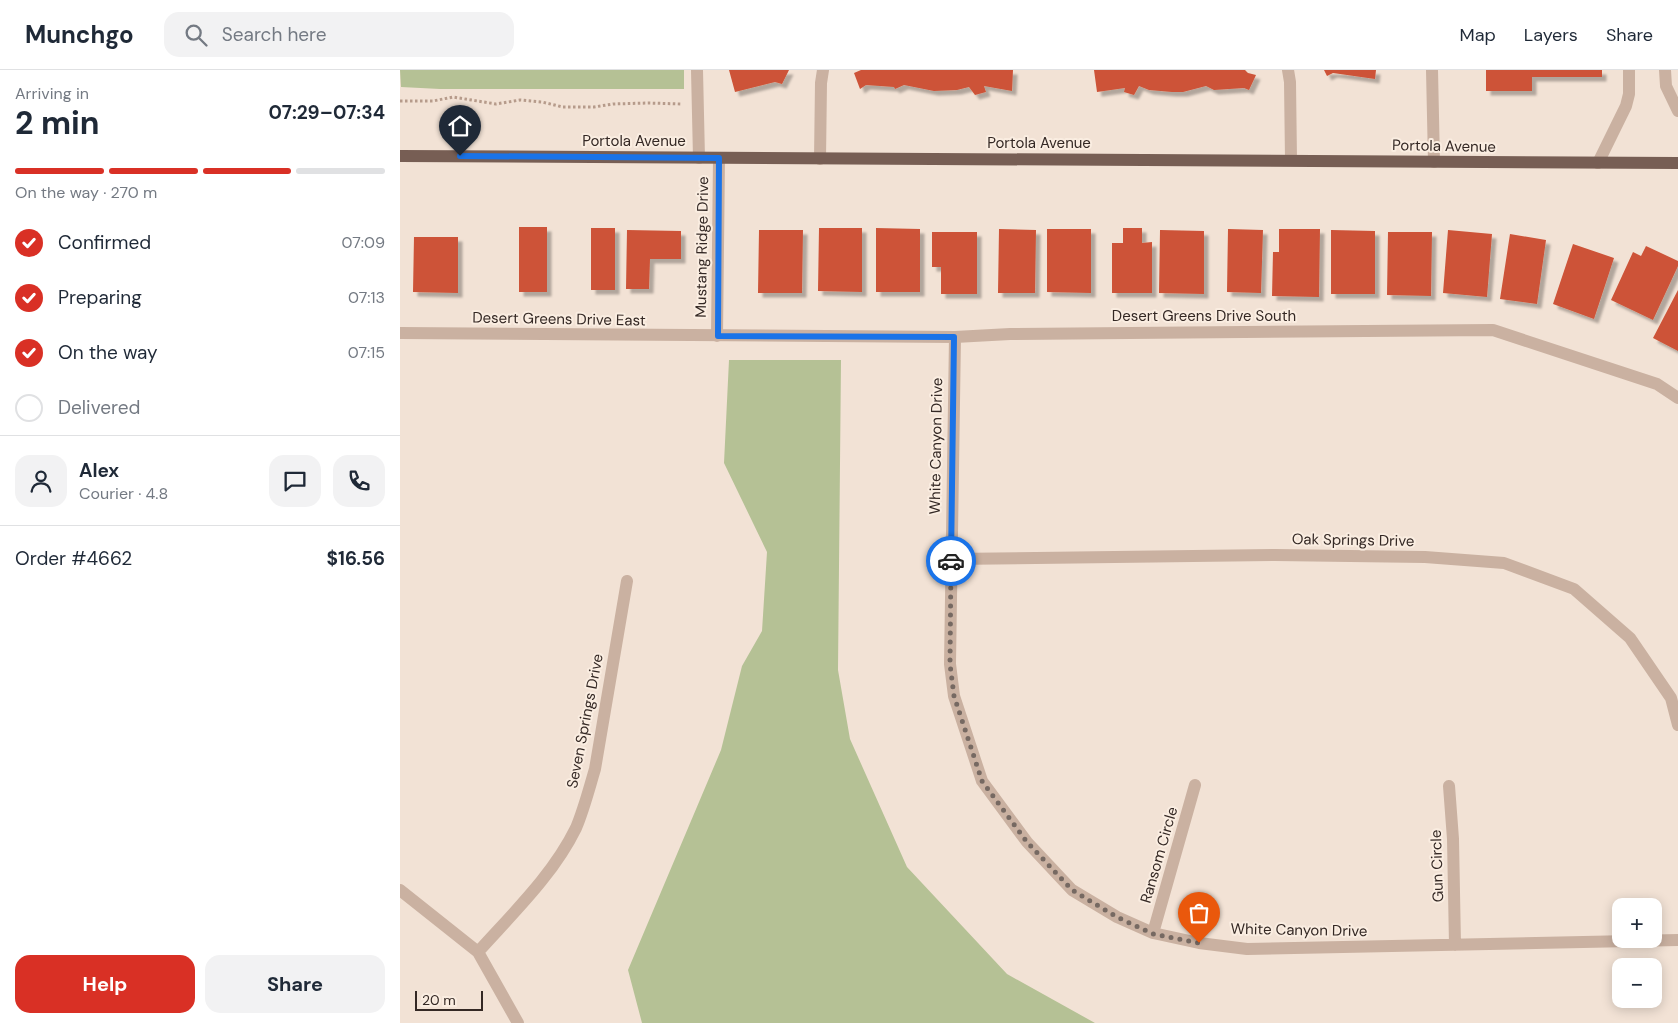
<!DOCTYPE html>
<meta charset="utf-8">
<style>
:root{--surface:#fff;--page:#f2f2f3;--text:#1f2937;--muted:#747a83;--line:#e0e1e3;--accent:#d93025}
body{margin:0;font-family:"DM Sans",sans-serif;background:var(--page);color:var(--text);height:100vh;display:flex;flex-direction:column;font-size:19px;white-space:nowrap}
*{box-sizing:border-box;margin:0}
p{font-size:16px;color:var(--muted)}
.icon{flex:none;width:28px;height:28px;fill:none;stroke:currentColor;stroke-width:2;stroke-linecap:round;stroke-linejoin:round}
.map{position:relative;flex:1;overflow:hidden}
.sheet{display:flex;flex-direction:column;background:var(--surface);width:400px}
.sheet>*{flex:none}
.controls{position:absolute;left:1212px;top:828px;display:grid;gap:10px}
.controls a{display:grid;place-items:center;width:50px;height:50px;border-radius:10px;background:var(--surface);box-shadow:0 2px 12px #0003;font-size:25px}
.scale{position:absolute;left:15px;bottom:12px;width:68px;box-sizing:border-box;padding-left:5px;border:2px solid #342824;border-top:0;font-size:14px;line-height:18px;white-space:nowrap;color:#342824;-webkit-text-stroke:4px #faede1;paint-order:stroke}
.pin{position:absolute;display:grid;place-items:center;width:42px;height:42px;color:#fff;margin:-51px -21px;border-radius:50% 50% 50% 0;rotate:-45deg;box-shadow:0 0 5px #0007}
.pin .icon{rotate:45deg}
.courier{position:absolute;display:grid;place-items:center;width:50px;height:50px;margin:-25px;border:4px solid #1a73e8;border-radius:50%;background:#fff;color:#222;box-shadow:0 1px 6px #0007}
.headline em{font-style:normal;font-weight:700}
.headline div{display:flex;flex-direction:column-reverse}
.headline{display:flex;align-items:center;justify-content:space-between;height:85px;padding:0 15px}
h1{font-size:32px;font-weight:700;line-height:38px}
.bar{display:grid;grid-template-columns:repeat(4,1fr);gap:8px 5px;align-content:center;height:60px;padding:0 15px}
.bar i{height:6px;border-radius:4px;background:var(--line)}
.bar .active{background:var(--accent)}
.bar p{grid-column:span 4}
.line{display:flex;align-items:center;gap:12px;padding:0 15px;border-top:1px solid var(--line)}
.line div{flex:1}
.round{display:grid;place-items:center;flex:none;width:52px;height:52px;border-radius:15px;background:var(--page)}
ol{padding:0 15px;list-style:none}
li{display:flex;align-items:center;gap:15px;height:55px}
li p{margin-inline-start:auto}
li .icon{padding:5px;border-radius:50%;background:var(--accent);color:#fff;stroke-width:4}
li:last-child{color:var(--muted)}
li i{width:28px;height:28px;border:2px solid var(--line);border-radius:50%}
.button{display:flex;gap:10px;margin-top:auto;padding:10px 15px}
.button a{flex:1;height:58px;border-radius:15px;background:var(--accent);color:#fff;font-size:20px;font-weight:700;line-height:58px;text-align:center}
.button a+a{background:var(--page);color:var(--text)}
header{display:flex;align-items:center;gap:30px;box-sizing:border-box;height:70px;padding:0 25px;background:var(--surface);border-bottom:1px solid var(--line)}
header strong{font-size:24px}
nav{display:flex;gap:28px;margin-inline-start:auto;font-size:18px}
.search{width:350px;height:45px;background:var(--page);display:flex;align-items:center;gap:12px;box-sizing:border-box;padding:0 18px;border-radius:15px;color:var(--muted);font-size:19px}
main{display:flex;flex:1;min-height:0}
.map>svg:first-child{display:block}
.green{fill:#b5c195}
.building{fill:#cd5337;filter:url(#shadow)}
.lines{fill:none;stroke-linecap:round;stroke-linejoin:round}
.path{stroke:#b69b8b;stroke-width:3;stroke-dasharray:2.5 2.5;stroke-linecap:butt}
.minor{stroke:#cab1a1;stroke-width:12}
.major{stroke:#775e54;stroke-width:12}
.done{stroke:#766962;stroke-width:5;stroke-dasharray:0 9}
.route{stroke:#1a73e8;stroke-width:6}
.labels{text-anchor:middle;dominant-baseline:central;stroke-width:4;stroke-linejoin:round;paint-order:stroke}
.street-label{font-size:15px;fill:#342824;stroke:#faede1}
</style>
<header>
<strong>Munchgo</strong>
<div class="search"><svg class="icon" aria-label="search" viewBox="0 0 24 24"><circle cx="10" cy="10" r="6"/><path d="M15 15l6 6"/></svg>Search here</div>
<nav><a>Map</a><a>Layers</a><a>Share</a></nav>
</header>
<main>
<section class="sheet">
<div class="headline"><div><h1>2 min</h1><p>Arriving in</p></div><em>07:29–07:34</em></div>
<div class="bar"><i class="active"></i><i class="active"></i><i class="active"></i><i></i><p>On the way · 270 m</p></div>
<ol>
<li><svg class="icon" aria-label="check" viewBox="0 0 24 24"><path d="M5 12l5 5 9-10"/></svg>Confirmed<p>07:09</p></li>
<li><svg class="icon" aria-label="check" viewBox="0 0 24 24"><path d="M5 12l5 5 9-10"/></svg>Preparing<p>07:13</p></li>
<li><svg class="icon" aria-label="check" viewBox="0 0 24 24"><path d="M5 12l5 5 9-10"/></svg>On the way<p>07:15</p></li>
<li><i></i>Delivered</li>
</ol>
<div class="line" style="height:90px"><a class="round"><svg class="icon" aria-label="person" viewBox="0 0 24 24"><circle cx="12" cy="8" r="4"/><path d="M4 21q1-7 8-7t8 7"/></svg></a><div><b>Alex</b><p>Courier · 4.8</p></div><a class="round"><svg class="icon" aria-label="chat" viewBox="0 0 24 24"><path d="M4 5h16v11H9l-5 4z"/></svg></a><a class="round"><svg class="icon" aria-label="phone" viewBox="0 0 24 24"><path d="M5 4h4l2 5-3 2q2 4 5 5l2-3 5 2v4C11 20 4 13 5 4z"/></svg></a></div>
<div class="line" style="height:65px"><div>Order #4662</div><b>$16.56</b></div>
<div class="button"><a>Help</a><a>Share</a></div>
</section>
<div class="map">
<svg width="1278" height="953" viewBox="0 0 1278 953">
<defs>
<filter id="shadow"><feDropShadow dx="4.5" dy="4.5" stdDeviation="1" flood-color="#0004"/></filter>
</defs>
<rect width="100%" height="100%" fill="#f2e2d5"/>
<!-- green -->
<path class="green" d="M0,0H284V19H40L1,17Z
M329,290H441L438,600L450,669L507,797L607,904L695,953H242L228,900L321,680L342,596L362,561L367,482L324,393Z"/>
<!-- building -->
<path class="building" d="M329,0H389L382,14L375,12L335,22Z
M461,0H613L612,21L584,16L586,22L575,25L569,17L557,20L534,21L504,15L495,19L494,17L466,15L460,19L454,3Z
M694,0H845L848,3L856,5L849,20L844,18L814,20L806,16L783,22H772L749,20L739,16L734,25L724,22L725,18L697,22Z
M924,0H976L975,9L933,3L927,6Z
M1086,0H1202V7H1132V21H1086Z
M119,157H147V222H119Z
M191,158H215V220H191Z
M419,158H462V222L418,221Z
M476,158L520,159V222H476Z
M723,158H742V173L752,172V223H712V173H723Z
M599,159L636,160L635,223H598Z
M647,159H691V223L647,222Z
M828,159L863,160L861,223L827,222Z
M879,159H920L919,227L872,226L873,182H879Z
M227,160L281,161V189H250L249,219H226Z
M359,160H403L402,223H358Z
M760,160L804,161V224L759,223Z
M931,160L975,161V224H931Z
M1048,160L1092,164L1087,227L1043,223Z
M532,162H577V224H541V197H532Z
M988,162H1032L1031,226L987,225Z
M1110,164L1146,170L1137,234L1100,229Z
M14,167H58V223L13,222Z
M1173,174L1214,188L1194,249L1153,234Z
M1246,176L1278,191V196L1253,250L1211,230L1233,182L1241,186Z
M1278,220V281L1253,268Z"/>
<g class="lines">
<!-- path -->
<path class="path" d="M0,31H33L53,27L96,34L120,30L142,32L163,37H194L213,34L248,33L282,34"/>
<!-- minor -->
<path class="minor" d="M297,0L299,88
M888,0L890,12L891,90
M1032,0L1034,92
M1265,0L1266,16L1278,41
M420,89L421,13L423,0
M1198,93L1226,36L1229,24V0
M0,263L555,267L610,264L1093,260L1257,314L1278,328
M317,266L319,88
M555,267L550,594L554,626L582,711L627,772L672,820L717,847L753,863L799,873L847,879L1278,870
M551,489L875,485L1025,487L1104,493L1174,519L1230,568L1271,628L1278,655
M1049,716L1053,769L1055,875
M0,820L78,882L118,953
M753,863L795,715
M78,882C113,843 153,805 176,758C184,739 189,719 195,699L227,511"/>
<!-- major -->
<path class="major" d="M0,86L1278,93"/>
</g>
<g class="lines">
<!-- done -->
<path class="done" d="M551,491L550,594L554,626L582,711L627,772L672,820L717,847L753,864L799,873"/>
<!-- route -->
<path class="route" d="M60,86L319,88L318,266L554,267L551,491"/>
</g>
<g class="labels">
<!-- street labels -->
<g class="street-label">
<text x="234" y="71">Portola Avenue</text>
<text x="639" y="73">Portola Avenue</text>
<text transform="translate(1044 76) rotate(1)">Portola Avenue</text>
<text transform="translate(302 177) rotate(-89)">Mustang Ridge Drive</text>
<text x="804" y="246">Desert Greens Drive South</text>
<text transform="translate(159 249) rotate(1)">Desert Greens Drive East</text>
<text transform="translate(536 376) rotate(-89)">White Canyon Drive</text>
<text transform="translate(953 470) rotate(1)">Oak Springs Drive</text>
<text transform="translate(185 651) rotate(-79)">Seven Springs Drive</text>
<text transform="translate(759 785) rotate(-74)">Ransom Circle</text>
<text transform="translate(1037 796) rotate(-92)">Gun Circle</text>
<text transform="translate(899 860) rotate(1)">White Canyon Drive</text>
</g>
</g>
</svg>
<div class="controls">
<a>+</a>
<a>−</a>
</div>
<div class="scale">20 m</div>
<div class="pin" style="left:799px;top:873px;background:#ea580c"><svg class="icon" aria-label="bag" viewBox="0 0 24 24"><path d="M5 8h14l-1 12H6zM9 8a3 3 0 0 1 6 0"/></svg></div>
<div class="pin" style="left:60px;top:86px;background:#1f2937"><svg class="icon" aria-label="home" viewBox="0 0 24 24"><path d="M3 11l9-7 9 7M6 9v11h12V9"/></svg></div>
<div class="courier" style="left:551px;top:491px"><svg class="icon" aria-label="car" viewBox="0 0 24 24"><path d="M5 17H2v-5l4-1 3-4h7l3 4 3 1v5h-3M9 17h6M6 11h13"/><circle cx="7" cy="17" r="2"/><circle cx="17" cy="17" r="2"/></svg></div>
</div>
</main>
